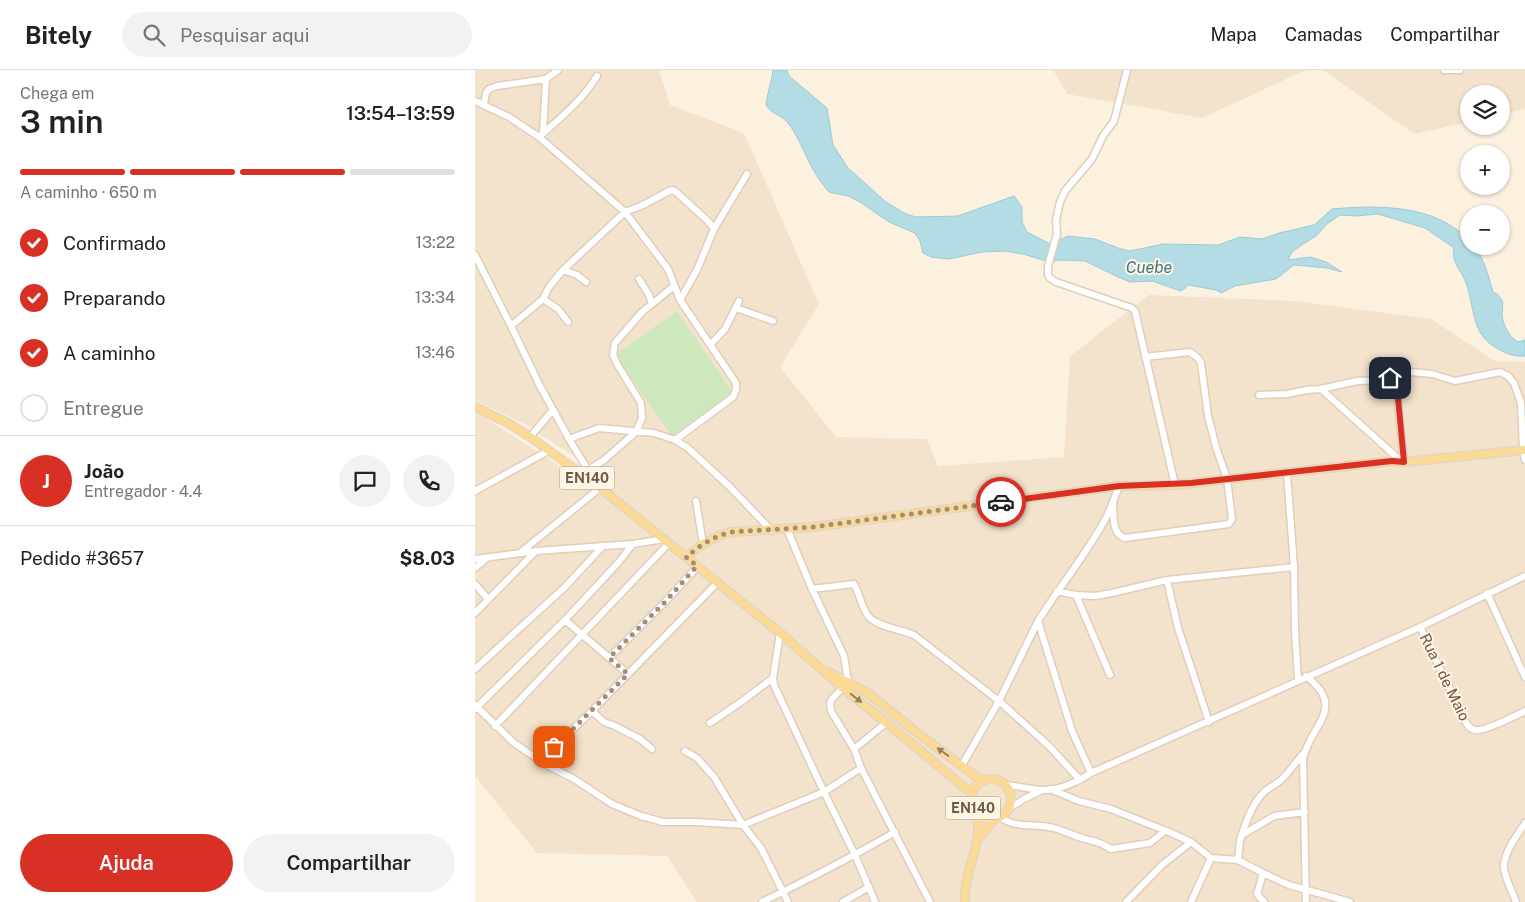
<!DOCTYPE html>
<html lang="pt">
<meta charset="utf-8">
<style>
:root{--surface:#fff;--page:#f2f2f2;--text:#222;--muted:#767676;--line:#e0e0e0;--accent:#d93025}
body{margin:0;font-family:"Public Sans",sans-serif;background:var(--page);color:var(--text);height:100vh;display:flex;flex-direction:column;font-size:19px;white-space:nowrap}
*{box-sizing:border-box;margin:0}
p{font-size:16px;color:var(--muted)}
.icon{flex:none;width:28px;height:28px;fill:none;stroke:currentColor;stroke-width:2;stroke-linecap:round;stroke-linejoin:round}
.map{position:relative;flex:1;overflow:hidden}
.sheet{display:flex;flex-direction:column;background:var(--surface);width:475px}
.sheet>*{flex:none}
.fabs{position:absolute;left:985px;top:15px;display:grid;gap:10px}
.fabs a{display:grid;place-items:center;width:50px;height:50px;border-radius:50%;background:var(--surface);box-shadow:0 1px 4px #0004;font-size:25px}
.pin{position:absolute;display:grid;place-items:center;width:42px;height:42px;color:#fff;margin:-21px;border-radius:10px;box-shadow:0 2px 8px #0006}
.courier{position:absolute;display:grid;place-items:center;width:50px;height:50px;margin:-25px;border:4px solid #d93025;border-radius:50%;background:#fff;color:#222;box-shadow:0 1px 6px #0007}
.summary em{font-style:normal;font-weight:600}
.summary div{display:flex;flex-direction:column-reverse}
.summary{display:flex;align-items:center;justify-content:space-between;height:85px;padding:0 20px}
h1{font-size:32px;font-weight:600;line-height:38px}
.bar{display:grid;grid-template-columns:repeat(4,1fr);gap:8px 5px;align-content:center;height:60px;padding:0 20px}
.bar i{height:6px;border-radius:4px;background:var(--line)}
.bar .selected{background:var(--accent)}
.bar p{grid-column:span 4}
.line{display:flex;align-items:center;gap:12px;padding:0 20px;border-top:1px solid var(--line)}
.line div{flex:1}
.round{display:grid;place-items:center;flex:none;width:52px;height:52px;border-radius:26px;background:var(--page)}
ol{padding:0 20px;list-style:none}
li{display:flex;align-items:center;gap:15px;height:55px}
li p{margin-inline-start:auto}
li .icon{padding:5px;border-radius:50%;background:var(--accent);color:#fff;stroke-width:4}
li:last-child{color:var(--muted)}
li i{width:28px;height:28px;border:2px solid var(--line);border-radius:50%}
.action{display:flex;gap:10px;margin-top:auto;padding:10px 20px}
.action a{flex:1;height:58px;border-radius:30px;background:var(--accent);color:#fff;font-size:20px;font-weight:600;line-height:58px;text-align:center}
.action a+a{background:var(--page);color:var(--text)}
header{display:flex;align-items:center;gap:30px;box-sizing:border-box;height:70px;padding:0 25px;background:var(--surface);border-bottom:1px solid var(--line)}
header strong{font-size:24px}
nav{display:flex;gap:28px;margin-inline-start:auto;font-size:18px}
.search{width:350px;height:45px;background:var(--page);display:flex;align-items:center;gap:12px;box-sizing:border-box;padding:0 18px;border-radius:28px;color:var(--muted);font-size:19px}
main{display:flex;flex:1;min-height:0}
.map>svg:first-child{display:block}
.residential{fill:#f3e3cd}
.green{fill:#cee8be}
.water{fill:#b4dce4;stroke:#9acbd6}
.lines{fill:none;stroke-linecap:round;stroke-linejoin:round}
.minor-casing{stroke:#dfcebb;stroke-width:9}
.major-casing{stroke:#dad4cf;stroke-width:10}
.minor{stroke:#fff;stroke-width:6}
.major{stroke:#fbd996;stroke-width:8}
.oneway{fill:#9a7f5f}
.done{stroke:#a28e7c;stroke-width:5;stroke-dasharray:0 9}
.route{stroke:#d93025;stroke-width:6}
.labels{text-anchor:middle;dominant-baseline:central;stroke-width:4;stroke-linejoin:round;paint-order:stroke}
.shield{fill:#fff5e4;stroke:#9c8776;stroke-width:1}
.shield-label{font-size:14px;font-weight:bold;fill:#715847}
.street-label{font-size:15px;fill:#715847;stroke:#fff5e4}
.water-label{font-size:16px;font-style:italic;fill:#417785;stroke:#fff5e4}
</style>
<header>
<strong>Bitely</strong>
<div class="search"><svg class="icon" aria-label="search" viewBox="0 0 24 24"><circle cx="10" cy="10" r="6"/><path d="M15 15l6 6"/></svg>Pesquisar aqui</div>
<nav><a>Mapa</a><a>Camadas</a><a>Compartilhar</a></nav>
</header>
<main>
<section class="sheet">
<div class="summary"><div><h1>3 min</h1><p>Chega em</p></div><em>13:54–13:59</em></div>
<div class="bar"><i class="selected"></i><i class="selected"></i><i class="selected"></i><i></i><p>A caminho · 650 m</p></div>
<ol>
<li><svg class="icon" aria-label="check" viewBox="0 0 24 24"><path d="M5 12l5 5 9-10"/></svg>Confirmado<p>13:22</p></li>
<li><svg class="icon" aria-label="check" viewBox="0 0 24 24"><path d="M5 12l5 5 9-10"/></svg>Preparando<p>13:34</p></li>
<li><svg class="icon" aria-label="check" viewBox="0 0 24 24"><path d="M5 12l5 5 9-10"/></svg>A caminho<p>13:46</p></li>
<li><i></i>Entregue</li>
</ol>
<div class="line" style="height:90px"><b class="round" style="background:var(--accent);color:#fff">J</b><div><b>João</b><p>Entregador · 4.4</p></div><a class="round"><svg class="icon" aria-label="chat" viewBox="0 0 24 24"><path d="M4 5h16v11H9l-5 4z"/></svg></a><a class="round"><svg class="icon" aria-label="phone" viewBox="0 0 24 24"><path d="M5 4h4l2 5-3 2q2 4 5 5l2-3 5 2v4C11 20 4 13 5 4z"/></svg></a></div>
<div class="line" style="height:65px"><div>Pedido #3657</div><b>$8.03</b></div>
<div class="action"><a>Ajuda</a><a>Compartilhar</a></div>
</section>
<div class="map">
<svg width="1050" height="832" viewBox="0 0 1050 832">
<rect width="100%" height="100%" fill="#fcf1df"/>
<!-- residential -->
<path class="residential" d="M0,0H184L195,35L269,63L344,234L305,297L361,367L452,369L463,396L589,387L595,286L674,225L820,231L956,249L1020,291L1050,292V832H222L192,786L62,783L0,706V343L6,345L109,412L121,401L50,354L0,331Z
M578,0H831L727,48L592,24Z
M848,0H1050V39L1026,44V24H994V52L939,64Z"/>
<!-- green -->
<path class="green" d="M202,241L258,323L197,366L140,285Z"/>
<!-- water -->
<path class="water" d="M298,0H312L314,6L352,38L358,75L373,98L411,132L431,144L441,147L483,146L539,126L547,137V152L552,162L575,174L593,166L620,169L643,178L655,181L688,174L743,175L765,167L787,169L804,163L839,155L857,139C902,135 962,134 994,171V176H999C1010,190 1013,205 1018,222C1020,223 1023,224 1024,226C1030,232 1027,239 1027,246C1029,256 1034,267 1043,272L1050,270V286C1033,288 1009,274 1003,258C997,243 996,227 991,213C986,199 976,193 979,178L950,158L903,144L881,146L865,145L852,154L841,166L828,174L817,182L813,190L835,187L851,192L867,202L852,198L819,195L801,209L760,216L746,223L741,220L714,215L706,221L677,211L655,212L643,207L610,191L585,190L574,192L548,184L529,181L507,182L474,189L456,187L448,183L445,171L440,163L414,152L385,132L373,126L354,122C347,114 341,105 336,96C330,84 319,57 309,49C302,43 298,45 291,35C292,23 297,12 298,0Z"/>
<g class="lines">
<!-- minor casing -->
<g class="minor-casing">
<path id="minor" d="M652,0L639,51L628,66L617,89L590,121L585,132L581,150L582,164L573,196V205L575,208L581,212L657,238L660,241L700,415
M969,0H985
M0,31L34,47L64,67L150,142L193,199L205,230L222,200L239,159L272,104
M9,34L11,23L14,19L22,16L71,9L83,0
M68,63L71,9
M64,67C85,48 107,31 122,6
M0,185L36,256L65,316L94,369L113,400L117,411
M88,200L102,205L111,212
M68,229L83,239L93,252
M177,234L199,216
M261,238L298,251
M36,256L68,229L74,217L88,200L150,142L168,135L194,121L198,120L201,122L233,151L239,159
M236,274L250,259L264,231
M919,294L929,392
M846,319L926,391
M784,325L812,324L832,320L846,319L882,311L907,310L935,302L957,304L980,311L1025,302L1033,306L1039,313L1046,333L1048,380L1050,390
M55,367L78,340
M94,369L124,358L179,363L200,370L213,378L255,417L297,461
M200,370L258,327L261,320V313L205,230
M113,400L129,390L161,362L167,348L166,333L142,294L138,285L140,273L167,242L177,234L174,225L164,209
M812,403L819,497L820,561L823,610
M0,421L73,381
M221,431L228,474
M638,432C639,445 636,464 650,468L754,454L757,449L752,409L741,377L733,346L726,293L723,288L715,282L670,287
M312,459L337,519L369,586L373,612L357,629L355,633L356,641L379,679L386,698L455,832
M46,482L125,418
M0,489L61,481L158,474L189,469
M0,498L12,488
M692,510L703,558L734,652
M0,514L13,529
M337,519L379,514C385,524 386,538 394,547C403,557 428,560 439,565L524,631L575,677L605,710
M582,521L601,525L620,526L637,523L692,510L819,497
M1012,523L1050,607
M601,525L635,605
M0,543L61,481
M90,550L153,604
M945,557L991,653C993,656 996,659 1000,660C1009,662 1040,646 1050,641
M305,563L298,608L299,615L349,722L380,785L400,832
M134,588L192,530L222,497
M0,599L90,517L128,476
M0,635L39,673L70,694L99,709L137,734L166,746L188,752H222L268,755L349,722L386,698
M0,639L90,550L142,494L158,474
M117,641L129,652L140,656L165,669L177,679
M235,653L266,632L298,608
M20,656L194,473
M379,679L411,653
M210,681L222,688L239,707L268,755L286,778L313,832
M70,694L83,670L96,661L117,641L242,513
M487,695L524,631L563,551
M616,703L597,661L563,551C585,516 611,485 631,448C636,438 640,427 644,416
M530,715C543,716 554,719 566,720C582,721 603,712 616,703L945,557L1050,506
M575,719L604,731L636,739L694,762L716,772L736,788L763,790L788,803L814,815L875,832
M533,739L549,729L567,720
M526,747C538,758 558,754 574,757C587,759 596,765 607,768C620,772 624,771 636,779L675,773L690,761
M766,767C771,752 777,734 789,722C794,717 800,715 805,711C814,703 820,693 828,684
M763,790L765,770L767,765L799,746L830,742
M788,803L782,824L789,832
M287,832C332,810 377,787 420,762
M368,832L394,817
M651,832L687,795L716,772
M716,832L736,788
M831,832L828,689C835,654 873,639 831,606
M1041,832C1037,821 1031,810 1029,799C1027,785 1043,764 1050,753"/>
</g>
<!-- major casing -->
<g class="major-casing">
<path id="major" d="M0,337L33,353L55,367L118,412L305,563L368,618L435,672L496,723
M211,487L228,474L243,466L256,462L338,457L644,416L700,415L917,391L929,392L1050,380
M354,602L394,624L445,665L507,711
M496 729a20 20 0 1 1 40 0a20 20 0 1 1-40 0Z
M503,769L516,753L520,749
M490,832C488,807 502,785 503,761C504,754 501,748 499,741"/>
</g>
<!-- minor -->
<use href="#minor" class="minor"/>
<!-- major -->
<use href="#major" class="major"/>
</g>
<!-- one-way arrows -->
<defs><path id="oneway-solid" d="M-6-.8H1V-3.2L6.5 0L1 3.2V.8H-6Z" transform="scale(1.25)"/></defs>
<g class="oneway">
<use href="#oneway-solid" transform="translate(381 628) rotate(38)"/>
<use href="#oneway-solid" transform="translate(468 682) rotate(-144)"/>
</g>
<g class="lines">
<!-- done -->
<path class="done" d="M79,677L84,670L96,661L153,604L134,588L192,530L222,496L211,487L228,474L243,466L256,462L338,457L526,432"/>
<!-- route -->
<path class="route" d="M526,432L644,416L716,413L917,391L929,392L921,307L915,308"/>
</g>
<g class="labels">
<!-- shield labels -->
<g class="shield">
<rect x="84.5" y="396.5" width="55" height="23" rx="4"/>
<rect x="470.5" y="726.5" width="55" height="23" rx="4"/>
</g>
<g class="shield-label">
<text x="112" y="408">EN140</text>
<text x="498" y="738">EN140</text>
</g>
<!-- street labels -->
<g class="street-label">
<text transform="translate(970 607) rotate(64)">Rua 1 de Maio</text>
</g>
<!-- water labels -->
<g class="water-label">
<text x="674" y="197">Cuebe</text>
</g>
</g>
</svg>
<div class="fabs">
<a><svg class="icon" aria-label="layers" viewBox="0 0 24 24"><path d="M12 4l9 5-9 5-9-5zM3 14l9 5 9-5"/></svg></a>
<a>+</a>
<a>−</a>
</div>
<div class="pin" style="left:79px;top:677px;background:#ea580c"><svg class="icon" aria-label="bag" viewBox="0 0 24 24"><path d="M5 8h14l-1 12H6zM9 8a3 3 0 0 1 6 0"/></svg></div>
<div class="pin" style="left:915px;top:308px;background:#1f2937"><svg class="icon" aria-label="home" viewBox="0 0 24 24"><path d="M3 11l9-7 9 7M6 9v11h12V9"/></svg></div>
<div class="courier" style="left:526px;top:432px"><svg class="icon" aria-label="car" viewBox="0 0 24 24"><path d="M5 17H2v-5l4-1 3-4h7l3 4 3 1v5h-3M9 17h6M6 11h13"/><circle cx="7" cy="17" r="2"/><circle cx="17" cy="17" r="2"/></svg></div>
</div>
</main>
